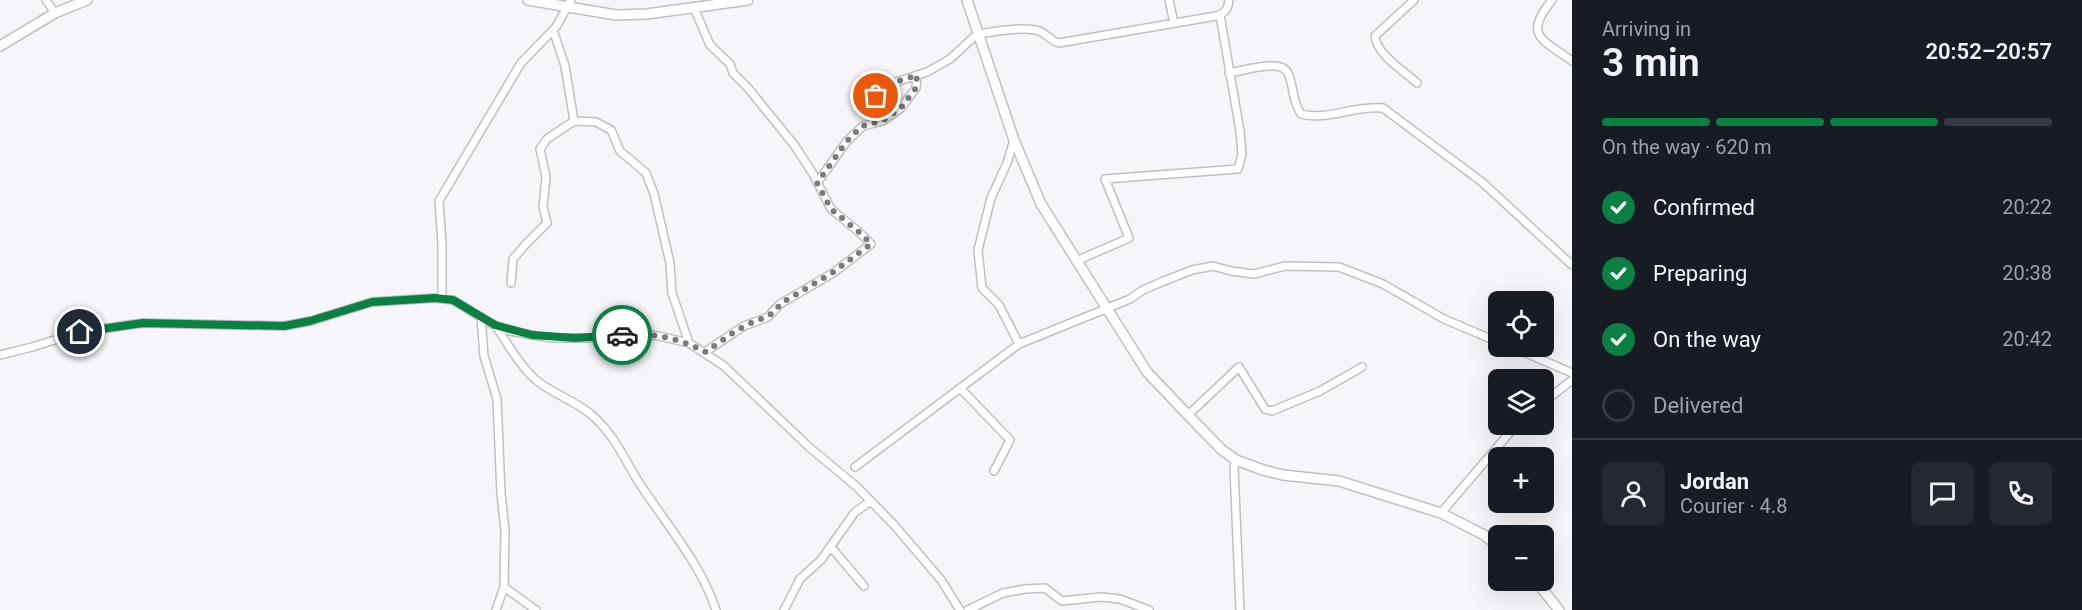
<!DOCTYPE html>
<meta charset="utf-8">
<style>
:root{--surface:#171b24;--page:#242831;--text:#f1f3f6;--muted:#9ea1a6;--line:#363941;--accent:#0b8043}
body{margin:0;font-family:Roboto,sans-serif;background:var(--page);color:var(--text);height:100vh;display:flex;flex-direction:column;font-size:22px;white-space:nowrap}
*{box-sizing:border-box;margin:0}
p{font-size:20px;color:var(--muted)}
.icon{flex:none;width:33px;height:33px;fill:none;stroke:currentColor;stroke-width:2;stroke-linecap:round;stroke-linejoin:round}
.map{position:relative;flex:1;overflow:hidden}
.details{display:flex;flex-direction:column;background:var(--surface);width:510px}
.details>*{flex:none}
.controls{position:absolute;left:1488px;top:291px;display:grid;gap:12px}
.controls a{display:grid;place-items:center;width:66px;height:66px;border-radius:9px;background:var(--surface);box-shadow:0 6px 24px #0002;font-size:30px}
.pin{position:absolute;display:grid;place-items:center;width:51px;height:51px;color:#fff;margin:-26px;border:3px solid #fff;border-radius:50%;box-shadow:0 2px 6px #0007}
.courier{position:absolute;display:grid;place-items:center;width:60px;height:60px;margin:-30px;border:4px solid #0b8043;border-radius:50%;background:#fff;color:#222;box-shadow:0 2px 8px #0007}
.overview em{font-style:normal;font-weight:600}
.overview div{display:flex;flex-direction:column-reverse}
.overview{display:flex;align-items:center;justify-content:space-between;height:102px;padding:0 30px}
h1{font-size:39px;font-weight:600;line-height:45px}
.bar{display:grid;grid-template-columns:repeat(4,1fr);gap:9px 6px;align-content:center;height:72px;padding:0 30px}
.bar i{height:8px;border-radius:4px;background:var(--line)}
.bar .selected{background:var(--accent)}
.bar p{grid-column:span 4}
.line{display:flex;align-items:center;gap:15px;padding:0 30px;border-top:2px solid var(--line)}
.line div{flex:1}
.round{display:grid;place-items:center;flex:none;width:63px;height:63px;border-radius:9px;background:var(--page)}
ol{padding:0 30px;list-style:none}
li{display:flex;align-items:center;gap:18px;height:66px}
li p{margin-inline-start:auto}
li .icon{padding:6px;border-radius:50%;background:var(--accent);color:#fff;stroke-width:4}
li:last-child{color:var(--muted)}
li i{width:33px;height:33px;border:3px solid var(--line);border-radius:50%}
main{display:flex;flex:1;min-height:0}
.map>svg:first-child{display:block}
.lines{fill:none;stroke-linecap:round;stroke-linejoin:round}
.minor-casing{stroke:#c0bfc2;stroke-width:10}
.tertiary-casing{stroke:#c0bfc2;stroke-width:12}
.minor{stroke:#fff;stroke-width:7}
.tertiary{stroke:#fff;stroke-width:9}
.done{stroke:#7b7a7d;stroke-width:6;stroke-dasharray:0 10.8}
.route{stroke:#0b8043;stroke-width:8}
</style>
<main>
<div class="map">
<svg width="1572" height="610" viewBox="0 0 1572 610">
<rect width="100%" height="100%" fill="#f6f5f9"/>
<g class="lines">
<!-- minor casing -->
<g class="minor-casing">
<path id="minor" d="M46,0L55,13
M1169,0L1174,23
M1414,0L1375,36C1377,55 1403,70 1417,83
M1552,0C1523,36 1542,39 1572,61
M694,8L710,45L730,64L733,73L748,88L795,146L813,174L831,209L859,232L871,244L833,273L780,304L768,317L744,326L705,352
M1229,73C1243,71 1280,58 1288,73C1294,85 1291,99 1301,114C1327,121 1355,105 1383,108L1482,182L1572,265
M876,96L899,81L927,72L950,59L977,34C994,32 1024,26 1039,31C1047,34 1051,41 1059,43L1216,16C1225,13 1228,10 1229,0
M574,121L596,122L611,130L620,151L646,173L654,194L670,263L672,293L689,343
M1014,140L1007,163L991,198L978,250L982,288L999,305L1019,344
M817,183L847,141L863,126L882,121L901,108L916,88L917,75
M1076,261L1129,238L1105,179L1238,169L1242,154L1240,131L1220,15
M511,283L513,259L526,244L547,223L543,207L546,177L540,149L547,139L574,121L565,66L553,30
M442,299V244L439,201L521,63L556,27L571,0
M481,317L484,356L497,399L501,494L505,530L504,587L496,610
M495,325C508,344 519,365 536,380C554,395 577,401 594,417C614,435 624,458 638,481C665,523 700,562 716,610
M1510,346L1572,373
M0,355L32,347L80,332L143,323L284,326L311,321L372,302L435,298L453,300L492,324L510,331L532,335L552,338H597L638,334L659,336L689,343L724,366L809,447L857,487L895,526L941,580L960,610
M960,388L1010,440L994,471
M1544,402L1572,380
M1188,415L1239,367L1265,409L1272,411L1320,391L1362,367
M1236,460L1234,467L1240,610
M855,467L1019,344L1130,299L1143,290L1164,281L1192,270L1213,266L1231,271L1254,274L1285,266L1339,267L1383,284L1444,319L1498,342
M1441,513L1517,424
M831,547L864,586
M504,587L536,610
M784,610L800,579L821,560L855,512L871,501
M968,610L1003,593L1025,589L1045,588L1062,601L1101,597L1120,599L1149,610"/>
</g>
<!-- tertiary casing -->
<g class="tertiary-casing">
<path id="tertiary" d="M528,0L616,15L647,14L748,0
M967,0L1014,140L1041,204L1147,372L1184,411L1222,450L1236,460L1263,470L1283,475L1339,481L1441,513L1484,535L1498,546
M0,46L55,13L87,0
M1535,580L1559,610"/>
</g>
<!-- minor -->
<use href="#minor" class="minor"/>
<!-- tertiary -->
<use href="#tertiary" class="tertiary"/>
</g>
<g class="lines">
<!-- done -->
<path class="done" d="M622,335C651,332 679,338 705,352C718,344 731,333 745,326C758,319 772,318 780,304L832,273L871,244L859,232L831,209L817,183L847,141L862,126L882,121L901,108L916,88L917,75L899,81L876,96"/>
<!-- route -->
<path class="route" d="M80,332L143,323L284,326L310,321L372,302L435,298L453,300L495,325L532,335L575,338L622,335"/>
</g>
</svg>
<div class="controls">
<a><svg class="icon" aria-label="locate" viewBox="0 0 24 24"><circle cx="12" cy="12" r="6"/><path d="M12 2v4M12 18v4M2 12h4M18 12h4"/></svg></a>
<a><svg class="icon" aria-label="layers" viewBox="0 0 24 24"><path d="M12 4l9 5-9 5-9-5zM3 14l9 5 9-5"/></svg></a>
<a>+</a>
<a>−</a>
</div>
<div class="pin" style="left:876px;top:96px;background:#ea580c"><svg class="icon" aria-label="bag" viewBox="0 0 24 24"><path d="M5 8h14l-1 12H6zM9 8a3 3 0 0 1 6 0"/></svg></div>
<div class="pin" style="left:80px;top:332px;background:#1f2937"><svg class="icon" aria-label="home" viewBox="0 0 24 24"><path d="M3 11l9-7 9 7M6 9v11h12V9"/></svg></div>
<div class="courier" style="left:622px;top:335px"><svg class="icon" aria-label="car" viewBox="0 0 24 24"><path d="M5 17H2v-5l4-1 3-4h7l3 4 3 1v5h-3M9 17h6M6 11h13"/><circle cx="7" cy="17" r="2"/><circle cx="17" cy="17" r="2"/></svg></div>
</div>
<section class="details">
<div class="overview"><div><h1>3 min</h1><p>Arriving in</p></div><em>20:52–20:57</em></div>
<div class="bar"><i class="selected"></i><i class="selected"></i><i class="selected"></i><i></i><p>On the way · 620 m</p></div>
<ol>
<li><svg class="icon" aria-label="check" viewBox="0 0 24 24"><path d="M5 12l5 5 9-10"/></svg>Confirmed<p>20:22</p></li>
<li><svg class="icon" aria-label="check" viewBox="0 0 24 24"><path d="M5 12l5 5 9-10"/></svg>Preparing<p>20:38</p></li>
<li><svg class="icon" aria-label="check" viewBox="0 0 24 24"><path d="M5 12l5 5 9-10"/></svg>On the way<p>20:42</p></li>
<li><i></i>Delivered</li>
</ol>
<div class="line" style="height:108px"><a class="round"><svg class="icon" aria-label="person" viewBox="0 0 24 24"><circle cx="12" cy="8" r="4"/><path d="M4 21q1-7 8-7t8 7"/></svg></a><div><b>Jordan</b><p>Courier · 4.8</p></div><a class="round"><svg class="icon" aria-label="chat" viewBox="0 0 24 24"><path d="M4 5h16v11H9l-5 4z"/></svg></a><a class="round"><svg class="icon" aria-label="phone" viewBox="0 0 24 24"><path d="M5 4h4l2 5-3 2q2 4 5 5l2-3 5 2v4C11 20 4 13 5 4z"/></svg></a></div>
</section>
</main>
